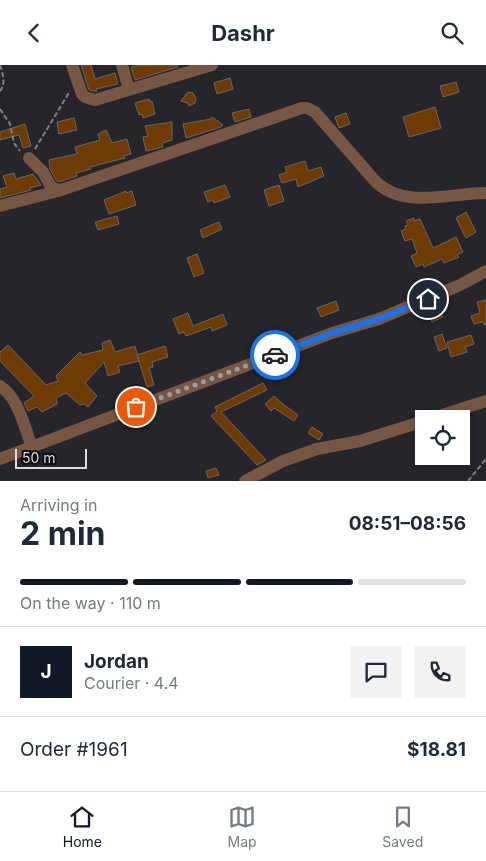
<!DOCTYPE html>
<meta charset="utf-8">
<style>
:root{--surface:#fff;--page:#f2f2f3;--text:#1f2937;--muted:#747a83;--line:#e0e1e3;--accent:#111827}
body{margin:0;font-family:Inter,sans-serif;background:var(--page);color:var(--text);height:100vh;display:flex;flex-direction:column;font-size:19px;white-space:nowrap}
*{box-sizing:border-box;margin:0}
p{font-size:16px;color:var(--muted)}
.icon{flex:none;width:28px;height:28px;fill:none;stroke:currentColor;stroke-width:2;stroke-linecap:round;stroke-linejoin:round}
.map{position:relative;height:416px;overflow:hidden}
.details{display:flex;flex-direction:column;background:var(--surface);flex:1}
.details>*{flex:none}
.fabs{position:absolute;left:415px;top:345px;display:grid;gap:10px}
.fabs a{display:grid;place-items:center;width:55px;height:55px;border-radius:0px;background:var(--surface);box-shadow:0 2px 8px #0003;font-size:25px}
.scale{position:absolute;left:15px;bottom:12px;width:72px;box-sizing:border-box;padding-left:5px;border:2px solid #dcdce0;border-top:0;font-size:14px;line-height:18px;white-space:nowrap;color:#dcdce0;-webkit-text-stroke:4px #0f0f11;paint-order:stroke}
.pin{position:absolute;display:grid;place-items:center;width:42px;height:42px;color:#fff;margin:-21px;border:2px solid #fff;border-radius:50%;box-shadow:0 1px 5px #0007}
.courier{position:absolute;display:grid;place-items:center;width:50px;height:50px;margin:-25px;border:4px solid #1a73e8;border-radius:50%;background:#fff;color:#222;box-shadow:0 1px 6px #0007}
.headline em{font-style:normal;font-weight:700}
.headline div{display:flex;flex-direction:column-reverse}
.headline{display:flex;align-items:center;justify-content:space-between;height:85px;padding:0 20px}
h1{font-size:32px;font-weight:700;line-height:38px}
.bar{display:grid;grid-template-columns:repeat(4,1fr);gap:8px 5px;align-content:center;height:60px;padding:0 20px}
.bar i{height:6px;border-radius:4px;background:var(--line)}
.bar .on{background:var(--accent)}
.bar p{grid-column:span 4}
.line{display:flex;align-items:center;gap:12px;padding:0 20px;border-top:1px solid var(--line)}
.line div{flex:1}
.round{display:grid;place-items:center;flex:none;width:52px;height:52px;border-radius:0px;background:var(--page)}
header{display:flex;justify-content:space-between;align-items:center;height:65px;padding:0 20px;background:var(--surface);font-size:22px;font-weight:700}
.tabs{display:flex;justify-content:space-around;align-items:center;height:70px;border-top:1px solid var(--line);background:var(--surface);font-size:14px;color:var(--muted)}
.tabs a{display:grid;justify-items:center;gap:2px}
.tabs .on{color:var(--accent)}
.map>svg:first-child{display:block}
.building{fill:#6f3b04;stroke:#6b6662}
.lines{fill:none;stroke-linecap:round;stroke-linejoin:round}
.path{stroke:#7f7e83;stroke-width:2;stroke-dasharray:5 2.5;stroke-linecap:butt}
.minor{stroke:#775643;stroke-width:12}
.done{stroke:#9c9ca1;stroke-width:5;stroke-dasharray:0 9}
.route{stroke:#1a73e8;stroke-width:6}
</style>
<header><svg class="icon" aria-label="back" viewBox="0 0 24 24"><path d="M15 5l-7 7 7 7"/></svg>Dashr<svg class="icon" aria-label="search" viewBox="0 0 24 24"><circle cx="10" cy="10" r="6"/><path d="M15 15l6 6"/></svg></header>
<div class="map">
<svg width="486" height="416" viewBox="0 0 486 416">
<rect width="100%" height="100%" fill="#26252b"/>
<!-- building -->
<path class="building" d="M81,0H91L95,14L115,8L118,19L96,24L97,26H94L89,25Z
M139,0H178V2L135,15L131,2Z
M230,13L233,24L217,29L214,18Z
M456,17L459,27L443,32L440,21Z
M188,27L193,28L196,33L195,38L189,41L188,38L181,36Z
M149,34L150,37L152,36L155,49L143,53L142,49L139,50L135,38Z
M435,42L441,63L409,72L403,52Z
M249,44L251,52L235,57L232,48Z
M346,48L350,59L339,63L335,52Z
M212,52L223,60L221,62L186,73L183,59L211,54Z
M74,53L77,65L59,69L57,57Z
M172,57V75L162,78L163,82L146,86L143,72L148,71L145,61Z
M25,59L31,81L23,83L19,70L0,75V67Z
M106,65L112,78L127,74L131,89L124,91L125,93L90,102L91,104L76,108L77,111L59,117L56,115L50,104L49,95L77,89L75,82L100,75L98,69Z
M305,96L308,106L321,102L324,111L298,122L296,114L282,118L279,110L287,107L285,102Z
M14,108L16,114L33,109L41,120L30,123L31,125L0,133V124L7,122L3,111Z
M225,120L230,132L214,138L213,135L208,137L204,127Z
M279,120L284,136L269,141L264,125Z
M126,126V128L132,126L136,140L109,149L104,135Z
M466,147L476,167L466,173L456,153Z
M117,151L119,159L98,165L95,157Z
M414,153V156L420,154L433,183L456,172L463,187L457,190L459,192L444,198L442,194L424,202L423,199L416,202L411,191L417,188L412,174L405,176L401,166L406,164L405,161L408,160L406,156Z
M219,157L222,164L203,173L200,165Z
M197,189L204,208L194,212L187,193Z
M486,235V260H484L483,257L474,259L471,251L480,248L477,237Z
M336,236L339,245L321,252L317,243Z
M439,244L443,252L432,257L429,248Z
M188,248L193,261L223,249L227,260L212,266L211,262L186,271L184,267L179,269L173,254Z
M442,269L447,283L439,286L434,272Z
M471,270L474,279L465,282L467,287L451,292L447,277Z
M110,275L115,287L135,281L139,296L118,301L120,307L108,311L104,297L85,318L97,331L88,342L84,339L80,340L66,328L56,333L57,339L42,347L37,342L28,346L24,338L34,331L0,296V287L8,280L46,320L58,316L56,311L80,287L82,290L103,285L102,278Z
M165,281L168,292L152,297L153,302L149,303L154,320L147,322L137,290Z
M263,318L267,325L221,347L266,395L257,400L211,351L217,346L215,342Z
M274,331L283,339L298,350L294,356L274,343L271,346L265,339Z
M312,362L323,369L319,375L308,368Z
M216,403L219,410L208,413L206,406Z"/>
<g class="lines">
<!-- path -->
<path class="path" d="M0,0C3,9 6,19 0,26
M0,44L10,59L14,78L20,86
M35,84L70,26
M468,416L486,394"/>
<!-- minor -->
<path class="minor" d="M72,0L82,29L85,32L95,35L212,0
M122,0L129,25
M29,93L43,107L50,120L58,126
M0,141L58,126L302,43H307L315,47L375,116C404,145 450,128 486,128
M0,321C19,334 24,361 32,382
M430,354L486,336
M0,394L332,268L379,254L460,220L486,206
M245,416L283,396L317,384L360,376L424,356"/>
</g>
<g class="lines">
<!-- done -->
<path class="done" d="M136,342L275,290"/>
<!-- route -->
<path class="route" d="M275,290L332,268L379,254L428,234"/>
</g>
</svg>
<div class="fabs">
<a><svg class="icon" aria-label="locate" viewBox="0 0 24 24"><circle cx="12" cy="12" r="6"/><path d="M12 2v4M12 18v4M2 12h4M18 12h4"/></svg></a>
</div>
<div class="scale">50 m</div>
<div class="pin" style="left:136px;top:342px;background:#ea580c"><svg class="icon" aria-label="bag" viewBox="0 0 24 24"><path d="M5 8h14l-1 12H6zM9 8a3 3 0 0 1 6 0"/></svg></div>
<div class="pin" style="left:428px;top:234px;background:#1f2937"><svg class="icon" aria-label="home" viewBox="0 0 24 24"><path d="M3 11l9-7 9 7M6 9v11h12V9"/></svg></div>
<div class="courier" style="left:275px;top:290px"><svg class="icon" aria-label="car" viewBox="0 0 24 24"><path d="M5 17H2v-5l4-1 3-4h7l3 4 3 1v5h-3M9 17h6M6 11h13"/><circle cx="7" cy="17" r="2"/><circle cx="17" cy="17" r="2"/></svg></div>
</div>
<section class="details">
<div class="headline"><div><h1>2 min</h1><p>Arriving in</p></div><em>08:51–08:56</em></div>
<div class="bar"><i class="on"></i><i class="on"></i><i class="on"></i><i></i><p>On the way · 110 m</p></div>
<div class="line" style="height:90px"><b class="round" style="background:var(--accent);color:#fff">J</b><div><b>Jordan</b><p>Courier · 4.4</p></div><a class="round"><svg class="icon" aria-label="chat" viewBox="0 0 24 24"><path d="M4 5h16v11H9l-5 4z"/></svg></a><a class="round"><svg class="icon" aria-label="phone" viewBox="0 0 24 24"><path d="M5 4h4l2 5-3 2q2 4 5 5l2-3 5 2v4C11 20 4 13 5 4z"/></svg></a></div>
<div class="line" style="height:65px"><div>Order #1961</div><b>$18.81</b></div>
</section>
<nav class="tabs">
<a class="on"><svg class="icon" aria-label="home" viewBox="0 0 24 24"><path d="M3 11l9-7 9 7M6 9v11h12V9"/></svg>Home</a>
<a><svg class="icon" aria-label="map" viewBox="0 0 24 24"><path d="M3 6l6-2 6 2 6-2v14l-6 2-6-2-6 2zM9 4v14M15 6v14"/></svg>Map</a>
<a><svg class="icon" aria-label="saved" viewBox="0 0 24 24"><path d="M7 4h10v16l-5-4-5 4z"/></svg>Saved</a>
</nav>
